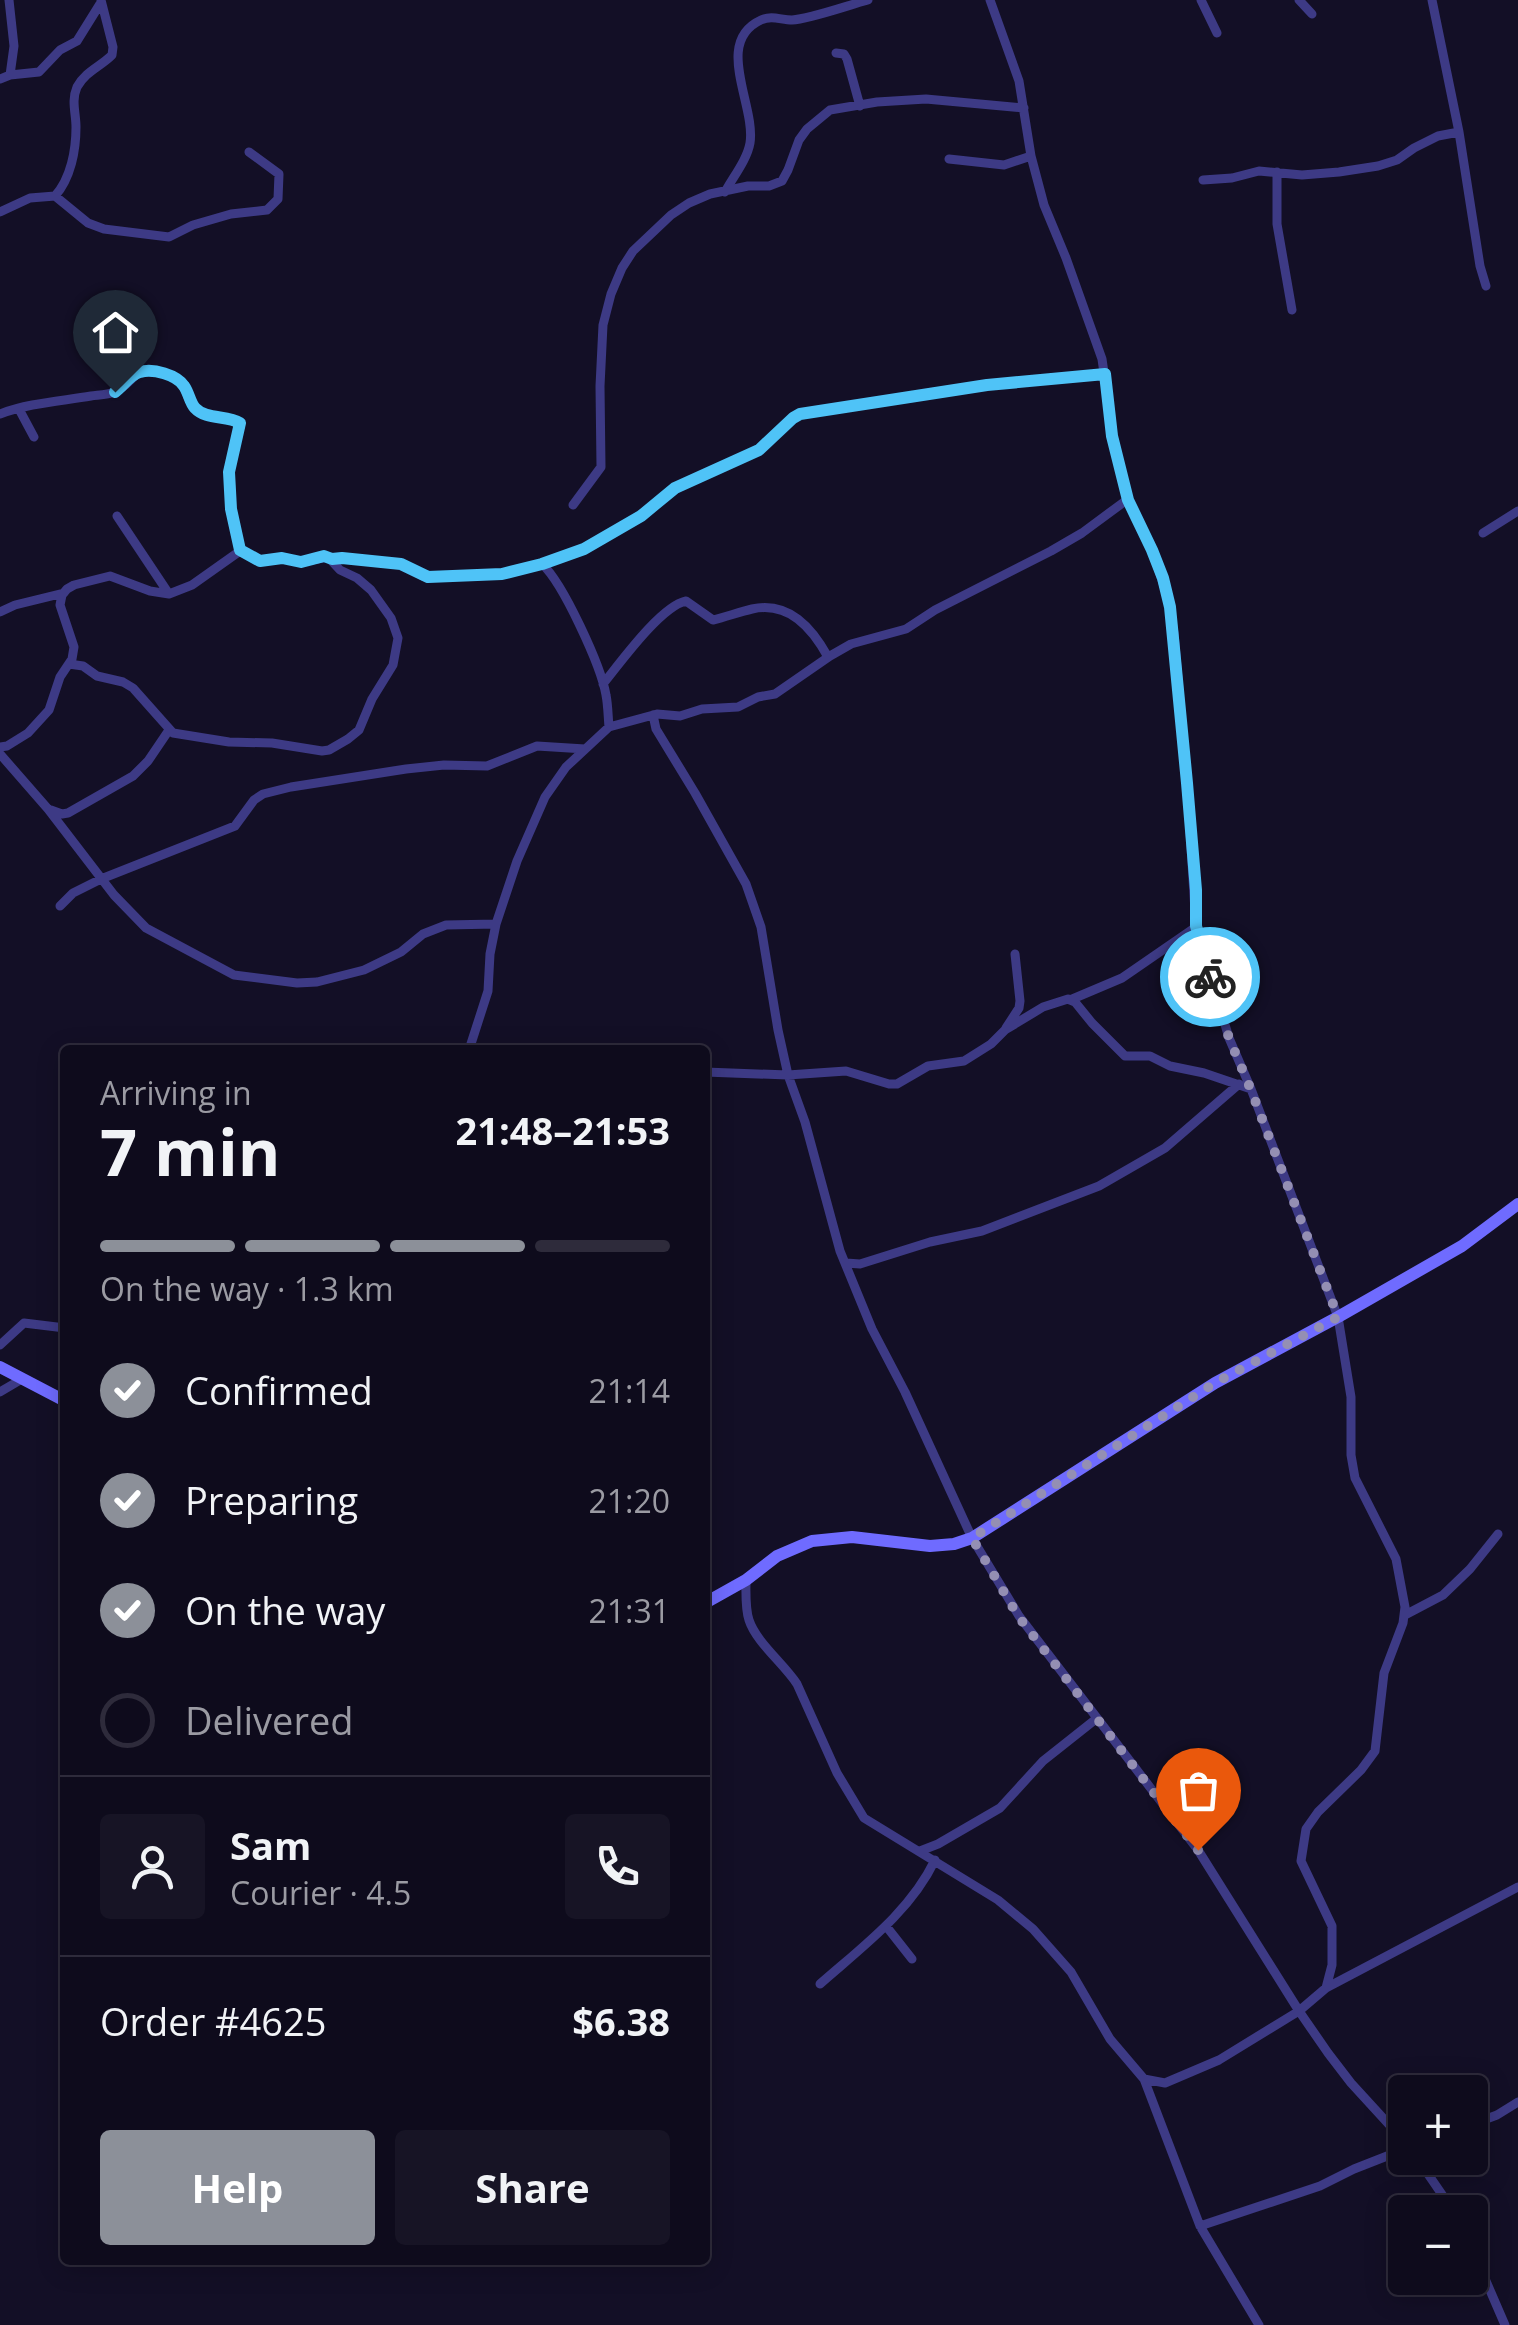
<!DOCTYPE html>
<meta charset="utf-8">
<style>
:root{--surface:#0e0b1c;--page:#171425;--text:#f1f3f6;--muted:#9b9ba3;--line:#2e2b3b;--accent:#8c9099}
body{margin:0;font-family:"Open Sans",sans-serif;background:var(--page);color:var(--text);height:100vh;display:flex;flex-direction:column;font-size:38px;white-space:nowrap}
*{box-sizing:border-box;margin:0}
p{font-size:32px;color:var(--muted)}
.icon{flex:none;width:55px;height:55px;fill:none;stroke:currentColor;stroke-width:2;stroke-linecap:round;stroke-linejoin:round}
.map{position:relative;flex:1;overflow:hidden}
.panel{position:absolute;left:60px;top:1045px;width:650px;height:1220px;display:flex;flex-direction:column;background:var(--surface);border-radius:10px;box-shadow:0 5px 25px #0003,0 0 0 2px var(--line)}
.panel>*{flex:none}
.controls{position:absolute;left:1388px;top:2075px;display:grid;gap:20px}
.controls a{display:grid;place-items:center;width:100px;height:100px;border-radius:10px;background:var(--surface);box-shadow:0 5px 25px #0003,0 0 0 2px var(--line);font-size:50px}
.pin{position:absolute;display:grid;place-items:center;width:85px;height:85px;color:#fff;margin:-102px -42px;border-radius:50% 50% 50% 0;rotate:-45deg;box-shadow:0 0 10px #0007}
.pin .icon{rotate:45deg}
.courier{position:absolute;display:grid;place-items:center;width:100px;height:100px;margin:-50px;border:8px solid #4fc3f7;border-radius:50%;background:#fff;color:#222;box-shadow:0 2px 12px #0007}
.head em{font-style:normal;font-weight:700}
.head div{display:flex;flex-direction:column-reverse}
.head{display:flex;align-items:center;justify-content:space-between;height:170px;padding:0 40px}
h1{font-size:65px;font-weight:700;line-height:75px}
.bar{display:grid;grid-template-columns:repeat(4,1fr);gap:15px 10px;align-content:center;height:120px;padding:0 40px}
.bar i{height:12px;border-radius:8px;background:var(--line)}
.bar .selected{background:var(--accent)}
.bar p{grid-column:span 4}
.line{display:flex;align-items:center;gap:25px;padding:0 40px;border-top:2px solid var(--line)}
.line div{flex:1}
.round{display:grid;place-items:center;flex:none;width:105px;height:105px;border-radius:10px;background:var(--page)}
ol{padding:0 40px;list-style:none}
li{display:flex;align-items:center;gap:30px;height:110px}
li p{margin-inline-start:auto}
li .icon{padding:10px;border-radius:50%;background:var(--accent);color:#fff;stroke-width:4}
li:last-child{color:var(--muted)}
li i{width:55px;height:55px;border:5px solid var(--line);border-radius:50%}
.cta{display:flex;gap:20px;margin-top:auto;padding:20px 40px}
.cta a{flex:1;height:115px;border-radius:10px;background:var(--accent);color:#fff;font-size:40px;font-weight:700;line-height:115px;text-align:center}
.cta a+a{background:var(--page);color:var(--text)}
.map>svg:first-child{display:block}
.lines{fill:none;stroke-linecap:round;stroke-linejoin:round}
.street{stroke:#3d3a85;stroke-width:9}
.secondary{stroke:#6f6bff;stroke-width:12}
.done{stroke:#948fb3;stroke-width:10;stroke-dasharray:0 18}
.route{stroke:#4fc3f7;stroke-width:12}
</style>
<div class="map">
<svg width="1518" height="2325" viewBox="0 0 1518 2325">
<rect width="100%" height="100%" fill="#130f26"/>
<g class="lines">
<!-- street -->
<path class="street" d="M9,0L14,46L10,75
M990,0L1019,81L1031,156L1044,205L1066,258L1102,359L1113,436L1128,499L1152,550L1168,598L1174,633L1187,783L1196,927L1229,1038L1251,1089L1338,1317L1351,1397V1455L1355,1478L1396,1559L1405,1607L1403,1623L1384,1673L1375,1751L1361,1770L1318,1812L1306,1829L1301,1861L1332,1926V1965L1326,1988L1299,2011L1219,2060L1165,2083L1144,2079
M1201,0L1217,33
M1299,0L1312,14
M1432,0L1459,132L1480,266L1486,286
M836,53L844,54L847,59L860,106
M0,79L10,75L39,72L60,50L77,41L100,4
M949,159L1004,165L1031,156
M1277,172V224L1292,310
M1203,180L1232,178L1259,171L1302,175L1339,172L1378,166L1397,160L1414,148L1438,136L1459,132
M725,192C733,177 747,160 750,143C756,105 713,42 761,20C772,15 781,20 792,20C810,19 849,5 868,0
M55,196L88,223L104,229L169,237L193,225L231,214L267,210L278,199L279,174L249,152
M0,212L30,198L55,196C71,178 76,150 76,127C76,113 71,101 77,87C86,71 100,67 112,55L113,47L101,0
M19,409L34,437
M0,414C28,403 62,401 91,396C98,395 108,395 114,392C136,383 130,366 161,373C193,381 180,395 197,410C208,420 228,415 240,423L229,472L231,509L240,551L261,561L282,558L301,562L328,557L340,570L357,578L371,590L391,618L398,638L393,665L372,699L359,730L348,739L329,750L322,751L272,743L229,742L173,733L133,688L123,682L97,676L83,666L69,664
M573,505L601,467L600,386L603,325L611,294L622,268L633,251L671,215L689,203L710,194L748,186H769L782,181L788,170L799,140L807,129L830,110L877,102L926,99L1024,108
M117,516L169,594
M1483,533L1518,511
M332,559L345,558L401,564L423,576L446,577L497,575L542,564C563,583 601,666 606,695C608,705 608,716 609,727
M542,564L584,549L641,517L675,488L759,450L793,418L800,414L987,385L1105,374
M0,612L15,605L64,593
M603,684C620,663 661,606 686,601L713,620C726,617 739,612 752,609C789,601 812,628 828,657
M653,715L656,729L695,793L746,884L761,927L778,1030L788,1075L805,1122L840,1251L872,1329L905,1392L972,1538L1019,1616L1198,1850L1299,2011L1328,2053L1351,2083L1405,2142
M0,747L7,746L28,733L49,710L60,677L72,659L74,647L60,605L62,595L67,589L74,585L110,576L150,591L169,594L192,585L240,551
M0,754L48,809L114,895L146,928L234,975L297,983L317,982L364,970L401,952L423,934L446,925L496,924
M51,810L62,814L68,813L133,776L148,761L169,730
M60,906L73,893L101,879L235,826L254,800L263,794L291,787L406,769L444,765L487,766L537,746L585,749
M1070,1000L1122,978L1196,927
M1006,1028L1019,1008L1020,1001L1015,954
M469,1050L488,991L490,954L496,924L517,861L545,797L566,767L609,727L657,714L680,716L702,709L738,707L758,697L775,694L830,656L851,644L906,629L935,610L1051,551L1082,533L1128,499
M705,1072L788,1075L846,1071L889,1084H897L928,1066L964,1061L991,1044L1005,1030L1043,1007L1068,999L1075,1002L1092,1023L1125,1056H1150L1170,1066L1204,1073L1251,1089
M846,1263L860,1264L930,1242L982,1231L1099,1186L1165,1148L1239,1084
M0,1345L24,1323L65,1328
M0,1392L22,1379
M746,1580C746,1593 745,1608 749,1620C756,1642 784,1664 797,1684L837,1773L864,1818L998,1900L1033,1929L1071,1972L1110,2039L1144,2079L1200,2226L1259,2325
M1405,1615L1443,1595L1470,1569L1498,1534
M920,1851L938,1844L1000,1808L1043,1761L1096,1719
M886,1926L912,1959
M820,1984C862,1947 910,1912 935,1860
M1326,1988L1518,1887
M1470,2125L1497,2115L1518,2102
M1417,2158L1454,2212
M1200,2226L1320,2186L1354,2169L1405,2149
M1470,2244L1505,2325"/>
<!-- secondary -->
<path class="secondary" d="M0,1367L65,1401
M705,1603L746,1580L777,1556L812,1541L852,1537L930,1546L954,1544L972,1538L1215,1383L1338,1317L1462,1246L1518,1204"/>
</g>
<g class="lines">
<!-- done -->
<path class="done" d="M1198,1850L1018,1616L972,1538L1215,1383L1338,1317L1251,1090L1229,1038L1210,977"/>
<!-- route -->
<path class="route" d="M115,392C123,386 131,374 140,372C153,368 177,375 184,386C189,393 190,403 195,408C206,420 227,415 240,423L229,472L231,509L240,550L260,561L282,558L301,562L324,556L332,559L342,558L401,564L428,577L502,574L542,564L584,549L641,516L675,488L759,450L793,418L800,414L987,385L1105,374L1112,436L1128,500L1152,550L1163,578L1170,607L1187,783L1196,890V926L1210,977"/>
</g>
</svg>
<div class="controls">
<a>+</a>
<a>−</a>
</div>
<div class="pin" style="left:1198px;top:1850px;background:#ea580c"><svg class="icon" aria-label="bag" viewBox="0 0 24 24"><path d="M5 8h14l-1 12H6zM9 8a3 3 0 0 1 6 0"/></svg></div>
<div class="pin" style="left:115px;top:392px;background:#1f2937"><svg class="icon" aria-label="home" viewBox="0 0 24 24"><path d="M3 11l9-7 9 7M6 9v11h12V9"/></svg></div>
<div class="courier" style="left:1210px;top:977px"><svg class="icon" aria-label="bike" viewBox="0 0 24 24"><circle cx="6" cy="16" r="4"/><circle cx="18" cy="16" r="4"/><path d="M6 16l4-8h5l3 8M10 8l3 8H6M13 5h3"/></svg></div>
<section class="panel">
<div class="head"><div><h1>7 min</h1><p>Arriving in</p></div><em>21:48–21:53</em></div>
<div class="bar"><i class="selected"></i><i class="selected"></i><i class="selected"></i><i></i><p>On the way · 1.3 km</p></div>
<ol>
<li><svg class="icon" aria-label="check" viewBox="0 0 24 24"><path d="M5 12l5 5 9-10"/></svg>Confirmed<p>21:14</p></li>
<li><svg class="icon" aria-label="check" viewBox="0 0 24 24"><path d="M5 12l5 5 9-10"/></svg>Preparing<p>21:20</p></li>
<li><svg class="icon" aria-label="check" viewBox="0 0 24 24"><path d="M5 12l5 5 9-10"/></svg>On the way<p>21:31</p></li>
<li><i></i>Delivered</li>
</ol>
<div class="line" style="height:180px"><a class="round"><svg class="icon" aria-label="person" viewBox="0 0 24 24"><circle cx="12" cy="8" r="4"/><path d="M4 21q1-7 8-7t8 7"/></svg></a><div><b>Sam</b><p>Courier · 4.5</p></div><a class="round"><svg class="icon" aria-label="phone" viewBox="0 0 24 24"><path d="M5 4h4l2 5-3 2q2 4 5 5l2-3 5 2v4C11 20 4 13 5 4z"/></svg></a></div>
<div class="line" style="height:130px"><div>Order #4625</div><b>$6.38</b></div>
<div class="cta"><a>Help</a><a>Share</a></div>
</section>
</div>
